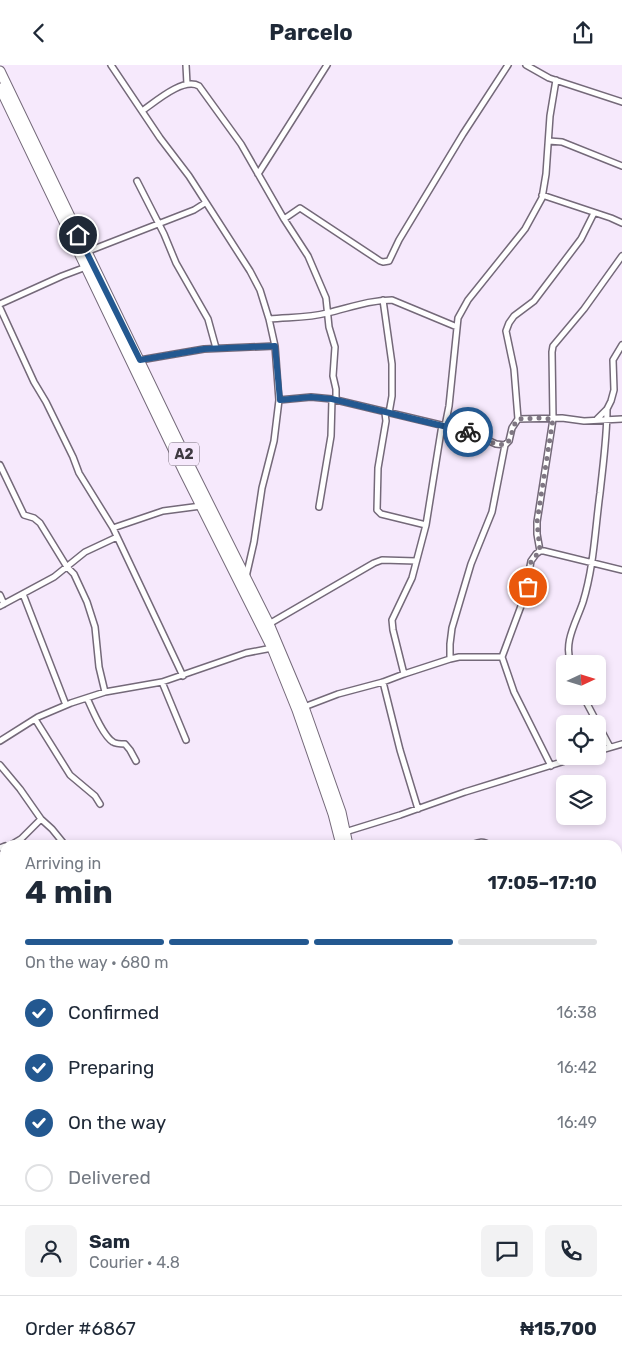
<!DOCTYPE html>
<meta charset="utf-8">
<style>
:root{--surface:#fff;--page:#f2f2f3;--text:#1f2937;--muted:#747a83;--line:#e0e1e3;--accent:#235890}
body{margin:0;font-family:Rubik,sans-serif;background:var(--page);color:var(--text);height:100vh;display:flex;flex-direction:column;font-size:19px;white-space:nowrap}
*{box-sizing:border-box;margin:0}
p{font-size:16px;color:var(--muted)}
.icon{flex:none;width:28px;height:28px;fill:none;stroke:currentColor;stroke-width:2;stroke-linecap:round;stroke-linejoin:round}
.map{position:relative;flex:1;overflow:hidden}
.details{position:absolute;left:0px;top:775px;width:622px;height:531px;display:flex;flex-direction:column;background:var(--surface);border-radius:15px 15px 0 0;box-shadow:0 2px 8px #0003}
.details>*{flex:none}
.needle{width:32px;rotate:86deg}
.controls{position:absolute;left:556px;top:590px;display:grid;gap:10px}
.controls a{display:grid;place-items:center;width:50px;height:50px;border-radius:8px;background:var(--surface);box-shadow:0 2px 8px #0003;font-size:25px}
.pin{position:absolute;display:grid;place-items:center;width:42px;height:42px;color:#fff;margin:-21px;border:2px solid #fff;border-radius:50%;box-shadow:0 1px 5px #0007}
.courier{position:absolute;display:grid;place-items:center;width:50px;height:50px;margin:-25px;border:4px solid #235890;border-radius:50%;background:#fff;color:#222;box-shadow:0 1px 6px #0007}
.head em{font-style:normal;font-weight:700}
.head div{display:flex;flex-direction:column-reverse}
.head{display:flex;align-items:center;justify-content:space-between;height:85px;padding:0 25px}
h1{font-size:32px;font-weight:700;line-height:38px}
.bar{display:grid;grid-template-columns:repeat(4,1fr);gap:8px 5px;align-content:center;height:60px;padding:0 25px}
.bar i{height:6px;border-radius:4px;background:var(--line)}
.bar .selected{background:var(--accent)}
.bar p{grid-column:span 4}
.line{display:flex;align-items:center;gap:12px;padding:0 25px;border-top:1px solid var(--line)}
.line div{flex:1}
.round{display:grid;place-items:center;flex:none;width:52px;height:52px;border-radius:8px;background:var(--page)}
ol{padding:0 25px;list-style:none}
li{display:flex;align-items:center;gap:15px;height:55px}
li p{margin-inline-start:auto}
li .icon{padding:5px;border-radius:50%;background:var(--accent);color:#fff;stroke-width:4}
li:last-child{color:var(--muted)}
li i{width:28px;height:28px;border:2px solid var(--line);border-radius:50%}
header{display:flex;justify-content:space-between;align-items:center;height:65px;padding:0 25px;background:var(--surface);font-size:22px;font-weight:700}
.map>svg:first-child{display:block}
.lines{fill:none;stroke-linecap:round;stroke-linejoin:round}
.minor-casing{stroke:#746979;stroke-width:8}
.trunk-casing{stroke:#746979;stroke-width:11}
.minor{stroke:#fff;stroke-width:5}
.trunk{stroke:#fff;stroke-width:9}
.done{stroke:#7f7783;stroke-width:5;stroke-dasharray:0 9}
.route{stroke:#235890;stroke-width:6}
.labels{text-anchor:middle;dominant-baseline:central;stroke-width:5;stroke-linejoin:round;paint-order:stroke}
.shield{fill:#f6e9fc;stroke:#766e7a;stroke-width:1}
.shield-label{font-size:14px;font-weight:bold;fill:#3f3a42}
</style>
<header><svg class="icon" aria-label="back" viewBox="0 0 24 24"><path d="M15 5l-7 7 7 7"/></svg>Parcelo<svg class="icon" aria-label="share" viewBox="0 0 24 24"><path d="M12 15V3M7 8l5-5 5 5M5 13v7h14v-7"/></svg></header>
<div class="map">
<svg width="622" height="1306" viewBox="0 0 622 1306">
<rect width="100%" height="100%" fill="#f6e9fc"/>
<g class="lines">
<!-- minor casing -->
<g class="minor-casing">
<path id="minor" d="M111,0L160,73L189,111L250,206L260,225L269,254L275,281L279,335L274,376L262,423L254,477L246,512
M186,0L187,19
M526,0L549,13L622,37
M142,46C155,37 183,12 199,21L241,79L284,154L308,191L326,233L329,262L335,282L333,311L336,324V335
M549,76L562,77L622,101
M258,109L327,0
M137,116L164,169L176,198L208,254L216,283
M542,130L611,153L622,158
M284,154L300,143L380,196L383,197L389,196L399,175L463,69L508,0
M86,187L194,145L205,138
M383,235L392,299V331L389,348
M0,239L62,211L86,202
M0,243L34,317L46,337L73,392L79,408L113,463L183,611
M269,254C288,252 309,253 327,248C349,243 369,235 392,235L457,262
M140,295L204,284L275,281
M279,335L311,332L332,334L445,361L472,368L496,379L505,380
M385,348L386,356L378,403L377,445L381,449L426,460
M518,354L562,353L584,356L622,354
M597,354L607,344L611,336L614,325L613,295L622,280
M445,361L449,341L458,253L468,235L525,164L542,133L546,109L550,51L556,15
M0,400L24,450L34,453L40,458L67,502L74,509L87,537L95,562L99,602L105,627
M319,442L331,371L332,334
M113,463L163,446L201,441
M540,486L537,469V457L553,354L552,287L553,281L584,244L622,191
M23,529L66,640
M0,530L4,539
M0,541L54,512L85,487L117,472
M269,559L374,498L382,495L416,496
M450,594V579L452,563L471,499L492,447L505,380L509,376L512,363L518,354L514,304L506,266L509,258L514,251L534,236L581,174L594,148
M571,599C563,577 576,558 583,537C594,501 595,465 600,428C603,400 607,372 607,344
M404,609L393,565L392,555L412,513L426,460L442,360
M162,617L186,675
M383,617L400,685L418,744
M583,631L610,682
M87,633C92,644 103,671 113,677C116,679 121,679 125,679L130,685L136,696
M304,642L338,629L383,617L404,609L450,594L459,592H502
M35,654L70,710L95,731L100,739
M0,676L38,652L71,638L105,627L162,617L246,588L272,583
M598,686L622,679
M0,700L20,724L41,754L52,764L65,780
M551,701L514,627L502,592L524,533L531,496L536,489L540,486H544L622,505
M345,767L400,750L465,727L581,691
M11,780L21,774L41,754
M471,780C477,778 483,775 489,780
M0,783L5,781
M0,794L5,802
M0,840H5
M618,845L622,843
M0,897H5
M0,950H5
M618,955L622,953
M618,1016L622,1014
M0,1126L5,1131
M0,1214L5,1215
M0,1263H5
M48,1301L56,1302L66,1306
M309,1301H318
M360,1301V1306
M420,1301L421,1306
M604,1301L605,1306
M19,1306L20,1301
M131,1306V1302"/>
</g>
<!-- trunk casing -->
<g class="trunk-casing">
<path id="trunk" d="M0,6L191,403L269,559L304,642L341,747L348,780
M0,23L184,407L272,583L297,645L333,749L341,780
M486,1301L488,1306
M495,1301L496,1306"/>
</g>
<!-- minor -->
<use href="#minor" class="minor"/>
<!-- trunk -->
<use href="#trunk" class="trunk"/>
</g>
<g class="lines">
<!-- done -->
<path class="done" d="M468,367L496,379L505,380C513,374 511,362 518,354L539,353L553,354L537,457L540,486L531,496L528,522"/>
<!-- route -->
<path class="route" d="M78,170L140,295L204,284L275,281L280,335L311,332L332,334L468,367"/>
</g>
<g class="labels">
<!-- shield labels -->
<rect class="shield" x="169" y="377.5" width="30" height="23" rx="4"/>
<g class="shield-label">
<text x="184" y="389">A2</text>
</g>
</g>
</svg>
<div class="controls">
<a><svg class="needle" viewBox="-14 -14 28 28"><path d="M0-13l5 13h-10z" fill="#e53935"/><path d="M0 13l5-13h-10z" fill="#747a83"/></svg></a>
<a><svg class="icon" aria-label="locate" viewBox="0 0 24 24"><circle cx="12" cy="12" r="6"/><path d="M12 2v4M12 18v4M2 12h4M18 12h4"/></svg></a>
<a><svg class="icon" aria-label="layers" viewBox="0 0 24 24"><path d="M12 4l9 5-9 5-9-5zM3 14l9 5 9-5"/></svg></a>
</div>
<div class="pin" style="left:528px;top:522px;background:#ea580c"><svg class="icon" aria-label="bag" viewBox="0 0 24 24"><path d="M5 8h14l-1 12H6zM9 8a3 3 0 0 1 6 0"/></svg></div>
<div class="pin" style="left:78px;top:170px;background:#1f2937"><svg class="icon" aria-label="home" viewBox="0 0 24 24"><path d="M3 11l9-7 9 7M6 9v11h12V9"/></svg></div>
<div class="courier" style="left:468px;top:367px"><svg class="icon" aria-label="bike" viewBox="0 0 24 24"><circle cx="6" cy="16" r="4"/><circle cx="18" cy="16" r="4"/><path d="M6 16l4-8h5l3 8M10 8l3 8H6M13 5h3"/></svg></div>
<section class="details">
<div class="head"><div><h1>4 min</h1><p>Arriving in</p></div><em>17:05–17:10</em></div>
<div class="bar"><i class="selected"></i><i class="selected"></i><i class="selected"></i><i></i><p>On the way · 680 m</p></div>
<ol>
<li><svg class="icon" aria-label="check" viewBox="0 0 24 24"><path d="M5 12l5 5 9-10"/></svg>Confirmed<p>16:38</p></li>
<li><svg class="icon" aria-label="check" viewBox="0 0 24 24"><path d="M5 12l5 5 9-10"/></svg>Preparing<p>16:42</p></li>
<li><svg class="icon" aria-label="check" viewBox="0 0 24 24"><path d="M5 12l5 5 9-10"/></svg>On the way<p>16:49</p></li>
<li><i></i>Delivered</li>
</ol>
<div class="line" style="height:90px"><a class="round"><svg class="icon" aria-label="person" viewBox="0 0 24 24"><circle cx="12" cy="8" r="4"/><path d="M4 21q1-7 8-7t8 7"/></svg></a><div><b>Sam</b><p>Courier · 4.8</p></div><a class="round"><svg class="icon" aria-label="chat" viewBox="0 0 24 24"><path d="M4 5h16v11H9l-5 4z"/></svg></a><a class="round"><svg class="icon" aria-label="phone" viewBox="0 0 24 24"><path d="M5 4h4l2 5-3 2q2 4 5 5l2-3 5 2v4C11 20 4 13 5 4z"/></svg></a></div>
<div class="line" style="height:65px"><div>Order #6867</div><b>₦15,700</b></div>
</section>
</div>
